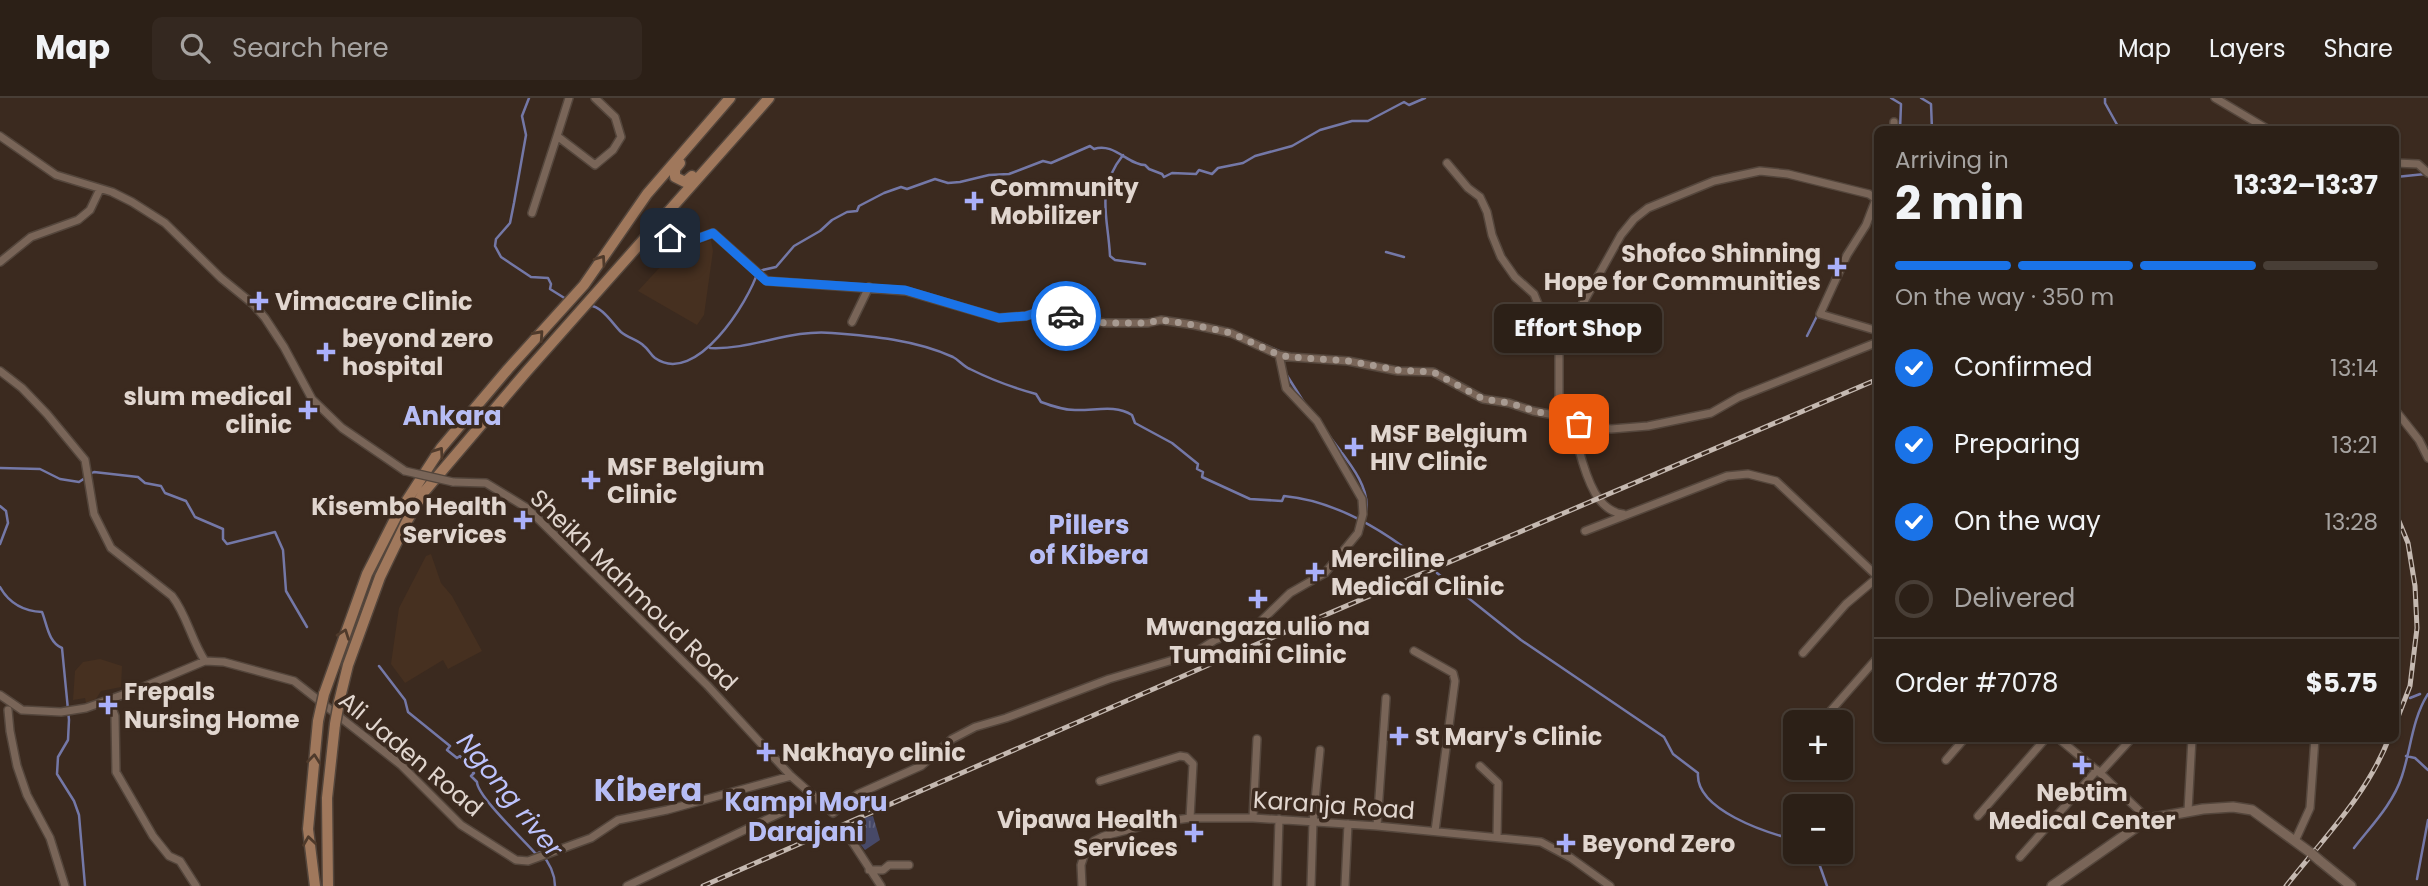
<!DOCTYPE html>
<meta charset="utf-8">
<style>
:root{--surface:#2c2017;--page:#342820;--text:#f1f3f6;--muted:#a6a3a1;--line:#483e36;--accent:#1a73e8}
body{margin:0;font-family:Poppins,sans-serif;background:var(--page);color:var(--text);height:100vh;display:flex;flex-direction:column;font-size:26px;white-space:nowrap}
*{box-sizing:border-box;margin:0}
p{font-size:23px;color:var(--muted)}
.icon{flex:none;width:38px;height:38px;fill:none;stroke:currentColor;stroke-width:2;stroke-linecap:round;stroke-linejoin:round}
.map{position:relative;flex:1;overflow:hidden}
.side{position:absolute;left:1874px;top:28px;width:525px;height:616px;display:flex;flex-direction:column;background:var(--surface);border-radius:10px;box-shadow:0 2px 5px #0004,0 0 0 2px var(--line)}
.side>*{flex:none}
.fabs{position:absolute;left:1783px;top:612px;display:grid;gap:14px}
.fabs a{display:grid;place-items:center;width:70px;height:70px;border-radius:10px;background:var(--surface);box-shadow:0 2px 5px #0004,0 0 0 2px var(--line);font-size:35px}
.pin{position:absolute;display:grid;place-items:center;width:60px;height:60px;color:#fff;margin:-30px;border-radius:14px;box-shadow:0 4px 10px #0006}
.courier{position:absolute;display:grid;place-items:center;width:70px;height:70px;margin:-35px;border:5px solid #1a73e8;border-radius:50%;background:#fff;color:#222;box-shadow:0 2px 9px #0007}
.bubble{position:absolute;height:49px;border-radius:10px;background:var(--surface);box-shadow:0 2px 5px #0004,0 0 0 2px var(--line);font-size:23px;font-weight:700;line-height:49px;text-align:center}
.headline em{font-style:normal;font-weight:700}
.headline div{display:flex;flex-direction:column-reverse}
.headline{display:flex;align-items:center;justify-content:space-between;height:119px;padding:0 21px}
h1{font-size:46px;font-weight:700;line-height:52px}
.bar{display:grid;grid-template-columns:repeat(4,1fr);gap:10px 7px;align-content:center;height:84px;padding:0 21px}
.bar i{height:9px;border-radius:5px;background:var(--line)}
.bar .current{background:var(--accent)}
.bar p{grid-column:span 4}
.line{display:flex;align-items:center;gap:18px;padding:0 21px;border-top:2px solid var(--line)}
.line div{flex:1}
ol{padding:0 21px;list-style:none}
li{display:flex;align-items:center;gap:21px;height:77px}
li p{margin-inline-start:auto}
li .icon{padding:7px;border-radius:50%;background:var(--accent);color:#fff;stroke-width:4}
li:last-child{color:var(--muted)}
li i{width:38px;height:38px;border:4px solid var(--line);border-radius:50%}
header{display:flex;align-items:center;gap:42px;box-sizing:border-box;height:98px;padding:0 35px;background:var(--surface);border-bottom:2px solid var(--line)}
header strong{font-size:33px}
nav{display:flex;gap:38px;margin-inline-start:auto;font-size:24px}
.search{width:490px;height:63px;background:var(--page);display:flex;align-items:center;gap:18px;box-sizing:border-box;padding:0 24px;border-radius:10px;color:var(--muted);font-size:26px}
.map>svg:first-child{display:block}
.built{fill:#463020}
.grass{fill:url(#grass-tufts)}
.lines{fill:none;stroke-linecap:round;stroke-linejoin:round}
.stream{stroke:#7478a7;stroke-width:2.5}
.minor-casing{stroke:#54463c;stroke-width:10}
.tertiary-casing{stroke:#54463c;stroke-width:12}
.secondary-casing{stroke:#54463c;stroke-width:13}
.minor{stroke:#796558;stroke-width:7}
.tertiary{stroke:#796558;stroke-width:9}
.secondary{stroke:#a0785c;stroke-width:10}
.rail-casing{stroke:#c5b9b1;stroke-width:5}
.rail{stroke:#3b2a1f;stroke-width:2.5;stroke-dasharray:8;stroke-linecap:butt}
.minor-bridge-casing{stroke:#54463c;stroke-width:10;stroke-linecap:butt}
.tertiary-bridge-casing{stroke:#54463c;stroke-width:12;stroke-linecap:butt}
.secondary-bridge-casing{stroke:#54463c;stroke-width:13;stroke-linecap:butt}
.minor-bridge{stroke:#796558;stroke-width:7}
.tertiary-bridge{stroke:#796558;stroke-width:9}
.secondary-bridge{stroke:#a0785c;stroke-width:10}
.oneway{stroke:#4f3a2b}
.done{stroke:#a79a91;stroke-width:7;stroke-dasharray:0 12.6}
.route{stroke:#1a73e8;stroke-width:9}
.poi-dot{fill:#aab0fb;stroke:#3b2a1f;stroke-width:2.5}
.labels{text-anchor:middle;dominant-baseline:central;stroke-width:7;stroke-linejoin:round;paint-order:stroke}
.poi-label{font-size:24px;font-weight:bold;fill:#e1d6cf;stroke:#3b2a1f;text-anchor:start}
.street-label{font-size:24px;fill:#e1d6cf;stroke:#3b2a1f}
.neighbourhood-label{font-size:26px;font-weight:bold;fill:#b7bdf5;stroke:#3b2a1f}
.water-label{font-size:26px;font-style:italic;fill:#bdc3fd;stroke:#3b2a1f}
.district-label{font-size:32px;font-weight:bold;fill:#b7bdf5;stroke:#3b2a1f}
</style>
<header>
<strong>Map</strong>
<div class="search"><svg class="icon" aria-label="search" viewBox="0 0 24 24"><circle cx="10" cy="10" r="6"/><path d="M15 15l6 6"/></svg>Search here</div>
<nav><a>Map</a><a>Layers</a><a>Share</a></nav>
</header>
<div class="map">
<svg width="2428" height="788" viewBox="0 0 2428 788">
<defs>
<pattern id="grass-tufts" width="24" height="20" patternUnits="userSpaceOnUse" patternTransform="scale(1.75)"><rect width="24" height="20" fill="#474968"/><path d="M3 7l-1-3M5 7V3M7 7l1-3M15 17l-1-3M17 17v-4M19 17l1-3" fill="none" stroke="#61627d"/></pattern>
</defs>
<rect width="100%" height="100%" fill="#3b2a1f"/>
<!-- built -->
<path class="built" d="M711,142L713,153L704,217L697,227L638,193L673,155Z
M431,456L441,485L452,498L482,553L448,571L443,562L405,585L391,566L399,510L426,458Z
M100,561L122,568L121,589L101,593L96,601L86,605L85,600L73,602L75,573L83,564Z"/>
<!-- grass -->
<path class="grass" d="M873,718L880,742L865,752L849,732L866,719Z"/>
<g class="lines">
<!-- stream -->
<path class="stream" d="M529,0L522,18L526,37L514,105L510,125L496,141L495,148L501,159L531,179L548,180L551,186L550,191L566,201
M1891,0L1901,6L1900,32
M1921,0L1931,6L1932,32
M2105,0V5L2120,32
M2109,32L2118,28
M1123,57C1095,93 1108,117 1110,158L1115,162L1145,166
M2396,79L2425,76
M1386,154L1404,159
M589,207C604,210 611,224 621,234C628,240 638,242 644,248C648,251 651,257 655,260C696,289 749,203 758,173L776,169L794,148L820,133L832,122L847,114L857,113L859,108L884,95L901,89L907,91L935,81L948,85L960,84L989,77L1009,76L1043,63L1051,65L1090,48L1094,51C1114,44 1128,67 1145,67L1149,71L1162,76L1164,79L1172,75L1196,76L1199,72L1212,76L1218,70L1243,65L1255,58L1292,48L1320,32L1352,23H1368L1404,4L1409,7L1425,0
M1807,238L1818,216
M1256,243L1279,253L1280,256
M710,250C752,252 790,231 832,235C872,238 916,242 953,259C959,262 963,268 970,271C990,281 1014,290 1036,296L1041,304C1052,308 1063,312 1075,312C1094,313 1115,306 1132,317L1135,325L1172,345L1198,366L1197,371L1203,374L1202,379L1250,401L1282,403L1284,398C1338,403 1387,434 1428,468
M1286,276L1305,306
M1328,336C1342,357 1371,386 1366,413
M0,370L40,371L60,381L79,384L85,380
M90,376L94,374L138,379L145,385L161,388L165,395L186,403L195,419L223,431V441L227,446L275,434L283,452L286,493L307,529
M0,408L6,413L8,425L0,446
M1437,475L1521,542L1664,639L1673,656L1698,675C1695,712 1767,735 1796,742
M0,489C9,505 23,513 42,514C47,526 48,544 62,550L69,622L68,642L58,659L57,676L74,703L79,717L85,788
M379,568L405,602L408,614L450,648L447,652L457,660L460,658L474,675L471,678L477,684C477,698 525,743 536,756L540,754C549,764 555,775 555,788
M2410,600L2420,596
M2396,601H2400
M2406,658L2415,660L2428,672
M2354,750C2371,728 2393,706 2402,678C2411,651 2412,621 2428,596
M1815,754L1827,788
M2417,781L2428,722"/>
<!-- minor casing -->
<g class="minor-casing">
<path id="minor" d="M569,0L557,38L595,67L613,52L621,39L615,19L595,0
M2215,0L2269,32
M1894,24V32
M0,38L56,77L112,94L132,104L165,125L221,180L253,206L265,220L284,249L312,301L342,330L405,373
M1447,65L1468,90L1480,99L1487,114L1492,137L1501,159L1515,179L1534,196L1553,243L1559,248
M2396,65L2418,66L2428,75
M532,115L557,38
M670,140L683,146L713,135L767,183L906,193L999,220L1026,218L1051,210L1073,220L1105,225H1148L1161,222L1194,227L1231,235L1279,257L1290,259L1348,263L1398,273L1433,274L1483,301L1509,305L1533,313L1559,318L1579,326L1611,331L1648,328L1711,315L1739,299L1878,244
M0,164L31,139L78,122L90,112L100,91
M852,224L869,189
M0,273L22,290L47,316L85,362L94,416L111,450L172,498C187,517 191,542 205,563
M2396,313L2419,342L2428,360
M1559,318V248L1621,137L1634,121L1648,110L1714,83L1760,73L1788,76L1869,96L1876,101L1866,127L1847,157L1820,216L1878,233
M1578,325C1572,341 1589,388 1599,401C1605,409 1614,415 1623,416
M1877,383L1878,384
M453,384L486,385L527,410L707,587L791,678L833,715L858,696L921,668L952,641L975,629L1006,620L1109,581L1193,556L1215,542L1259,525L1290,495L1325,475L1358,435L1363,416L1362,401L1317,323L1286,290L1279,257
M1585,433L1727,378L1748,376L1776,383L1878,479L1846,506L1803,555
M1414,553L1453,575L1455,583L1435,733
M0,597L22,612L61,614L86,610L136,592L205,563L224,564L294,583L401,667L461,727L516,762L528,763L591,740L618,722L667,712L791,678
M109,602L115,618L116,674L153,738L169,758L180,763L196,788
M8,612L10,633L17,668L27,697L50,740L65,788
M1820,625L1878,559
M2058,640L2100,675L2148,721
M1946,662L1965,640
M1480,668L1498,685L1497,739
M2100,675L2132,640
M1100,683L1180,658L1186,659L1193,666L1190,720
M2188,713L2192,640
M1978,718L2046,640
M1253,720L1257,641
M1377,728L1386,600
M851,742L881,788
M2295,743L2310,710L2315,640
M2020,759L2097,672
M869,772H883L889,767H909
M627,788L814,699
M1082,788L1081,767L1085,755L1094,743L1104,738L1154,725L1190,720H1253L1377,728L1541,744L1571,760L1610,788
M1277,788L1279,721
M1311,788L1313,723L1320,652
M1345,788L1348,726"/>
</g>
<!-- tertiary casing -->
<g class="tertiary-casing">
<path id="tertiary" d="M2319,762L2351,788
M2052,788L2148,721L2203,711L2233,709L2252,712L2311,755"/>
</g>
<!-- secondary casing -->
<g class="secondary-casing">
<path id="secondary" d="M680,65L675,71V79L685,84L692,78
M324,596L367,476L396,419L441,350L508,271L584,187L647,96L730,0
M339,604L348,567L380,479L407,423L424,394L527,273L769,0
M315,788L308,731L318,623
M328,788L327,700L335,626"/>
</g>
<!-- minor -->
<use href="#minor" class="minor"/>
<!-- tertiary -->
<use href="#tertiary" class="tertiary"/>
<!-- secondary -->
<use href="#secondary" class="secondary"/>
<!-- rail casing -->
<g class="rail-casing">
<path id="rail" d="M2396,416L2408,445L2415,488L2417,530L2410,588L2396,624
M703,788L1229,558L1878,281
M2286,788C2323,741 2367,697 2389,640"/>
</g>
<!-- rail -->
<use href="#rail" class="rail"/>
<!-- minor-bridge casing -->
<g class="minor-bridge-casing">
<path id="minor-bridge" d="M405,373L453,384"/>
</g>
<!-- tertiary-bridge casing -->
<g class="tertiary-bridge-casing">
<path id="tertiary-bridge" d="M2311,755L2319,762"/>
</g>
<!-- secondary-bridge casing -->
<g class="secondary-bridge-casing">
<path id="secondary-bridge" d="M318,623L324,596
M335,626L339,604"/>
</g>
<!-- minor-bridge -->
<use href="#minor-bridge" class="minor-bridge"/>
<!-- tertiary-bridge -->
<use href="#tertiary-bridge" class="tertiary-bridge"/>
<!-- secondary-bridge -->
<use href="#secondary-bridge" class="secondary-bridge"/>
</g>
<!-- one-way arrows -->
<defs><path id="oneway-chevron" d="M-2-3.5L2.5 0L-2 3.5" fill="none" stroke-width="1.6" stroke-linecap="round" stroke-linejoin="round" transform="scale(1.75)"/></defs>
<g class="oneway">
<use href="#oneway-chevron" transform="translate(601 162) rotate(-55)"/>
<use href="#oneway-chevron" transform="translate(539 237) rotate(-48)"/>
<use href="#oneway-chevron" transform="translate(439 354) rotate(-55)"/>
<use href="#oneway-chevron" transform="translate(344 536) rotate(-70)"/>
<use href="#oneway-chevron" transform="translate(314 661) rotate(-84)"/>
<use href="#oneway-chevron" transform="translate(309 743) rotate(-98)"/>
</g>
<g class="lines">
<!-- done -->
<path class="done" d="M1066,218L1105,225H1147L1161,222L1194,227L1231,235L1279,257L1290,259L1349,263L1398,272L1433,274L1483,301L1509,305L1579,326"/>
<!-- route -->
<path class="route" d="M670,140L683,146L713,135L766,183L905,192L999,220L1026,218L1051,210L1066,218"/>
</g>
<!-- markers -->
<g class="poi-dot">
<path d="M970.5 92.5h7v7h7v7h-7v7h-7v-7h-7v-7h7z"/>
<path d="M1833.5 158.5h7v7h7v7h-7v7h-7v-7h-7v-7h7z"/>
<path d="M255.5 192.5h7v7h7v7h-7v7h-7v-7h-7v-7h7z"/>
<path d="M322.5 243.5h7v7h7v7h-7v7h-7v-7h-7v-7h7z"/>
<path d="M304.5 301.5h7v7h7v7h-7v7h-7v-7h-7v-7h7z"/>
<path d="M1350.5 338.5h7v7h7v7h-7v7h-7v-7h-7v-7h7z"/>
<path d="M587.5 371.5h7v7h7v7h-7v7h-7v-7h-7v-7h7z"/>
<path d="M519.5 411.5h7v7h7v7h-7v7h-7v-7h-7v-7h7z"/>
<path d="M1311.5 463.5h7v7h7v7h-7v7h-7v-7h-7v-7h7z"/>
<path d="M1254.5 490.5h7v7h7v7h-7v7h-7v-7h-7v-7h7z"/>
<path d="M104.5 596.5h7v7h7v7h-7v7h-7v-7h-7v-7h7z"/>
<path d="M1395.5 627.5h7v7h7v7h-7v7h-7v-7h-7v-7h7z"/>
<path d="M762.5 643.5h7v7h7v7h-7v7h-7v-7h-7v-7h7z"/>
<path d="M2078.5 656.5h7v7h7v7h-7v7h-7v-7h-7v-7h7z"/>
<path d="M1190.5 724.5h7v7h7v7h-7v7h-7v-7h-7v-7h7z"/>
<path d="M1562.5 734.5h7v7h7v7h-7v7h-7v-7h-7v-7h7z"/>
</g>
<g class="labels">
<!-- poi labels -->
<g class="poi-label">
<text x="990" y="89">Community<tspan x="990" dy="28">Mobilizer</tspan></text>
<text x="1821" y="155" text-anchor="end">Shofco Shinning<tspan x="1821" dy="28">Hope for Communities</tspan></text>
<text x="275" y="203">Vimacare Clinic</text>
<text x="342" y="240">beyond zero<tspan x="342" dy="28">hospital</tspan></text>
<text x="292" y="298" text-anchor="end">slum medical<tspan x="292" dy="28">clinic</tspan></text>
<text x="1370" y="335">MSF Belgium<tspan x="1370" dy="28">HIV Clinic</tspan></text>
<text x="607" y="368">MSF Belgium<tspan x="607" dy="28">Clinic</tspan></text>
<text x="507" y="408" text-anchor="end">Kisembo Health<tspan x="507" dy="28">Services</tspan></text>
<text x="1331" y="460">Merciline<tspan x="1331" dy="28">Medical Clinic</tspan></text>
<text x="1258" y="528" text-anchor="middle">Mwangaza ulio na<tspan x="1258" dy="28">Tumaini Clinic</tspan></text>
<text x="124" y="593">Frepals<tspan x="124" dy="28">Nursing Home</tspan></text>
<text x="1415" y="638">St Mary's Clinic</text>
<text x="782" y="654">Nakhayo clinic</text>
<text x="2082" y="694" text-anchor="middle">Nebtim<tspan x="2082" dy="28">Medical Center</tspan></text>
<text x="1178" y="721" text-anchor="end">Vipawa Health<tspan x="1178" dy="28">Services</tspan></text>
<text x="1582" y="745">Beyond Zero</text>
</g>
<!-- street labels -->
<g class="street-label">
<text transform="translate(634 492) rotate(44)">Sheikh Mahmoud Road</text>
<text transform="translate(411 656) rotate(40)">Ali Jaden Road</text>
<text transform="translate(1334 707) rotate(4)">Karanja Road</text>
</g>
<!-- neighbourhood labels -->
<g class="neighbourhood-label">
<text x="452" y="318">Ankara</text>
<text x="1089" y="427">Pillers<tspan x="1089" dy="30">of Kibera</tspan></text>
<text x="806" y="704">Kampi Moru<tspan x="806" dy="30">Darajani</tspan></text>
</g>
<!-- water labels -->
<g class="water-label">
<text transform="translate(510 697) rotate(51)">Ngong river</text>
</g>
<!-- district labels -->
<g class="district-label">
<text x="648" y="691">Kibera</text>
</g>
</g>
</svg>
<div class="fabs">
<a>+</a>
<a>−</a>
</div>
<div class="pin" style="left:1579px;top:326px;background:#ea580c"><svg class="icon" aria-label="bag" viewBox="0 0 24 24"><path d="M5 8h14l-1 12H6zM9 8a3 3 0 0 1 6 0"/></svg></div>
<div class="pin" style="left:670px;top:140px;background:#1f2937"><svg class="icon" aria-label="home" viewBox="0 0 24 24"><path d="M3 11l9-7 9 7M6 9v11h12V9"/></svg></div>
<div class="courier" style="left:1066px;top:218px"><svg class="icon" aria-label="car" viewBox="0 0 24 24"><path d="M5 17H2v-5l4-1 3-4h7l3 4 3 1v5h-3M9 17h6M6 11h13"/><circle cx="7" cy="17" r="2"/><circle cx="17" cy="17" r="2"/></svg></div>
<div class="bubble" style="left:1494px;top:206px;width:168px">Effort Shop</div>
<section class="side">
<div class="headline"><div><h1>2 min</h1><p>Arriving in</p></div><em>13:32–13:37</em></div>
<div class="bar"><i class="current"></i><i class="current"></i><i class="current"></i><i></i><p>On the way · 350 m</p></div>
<ol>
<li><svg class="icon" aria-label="check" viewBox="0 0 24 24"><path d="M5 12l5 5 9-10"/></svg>Confirmed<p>13:14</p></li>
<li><svg class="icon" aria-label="check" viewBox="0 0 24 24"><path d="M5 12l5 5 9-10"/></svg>Preparing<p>13:21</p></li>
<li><svg class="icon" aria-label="check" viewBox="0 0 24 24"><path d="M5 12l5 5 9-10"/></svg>On the way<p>13:28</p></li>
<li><i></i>Delivered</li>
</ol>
<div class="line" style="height:91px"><div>Order #7078</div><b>$5.75</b></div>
</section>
</div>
